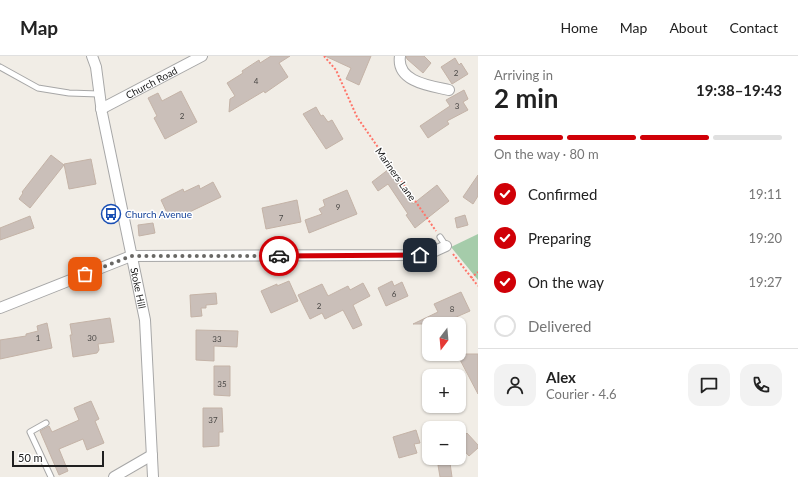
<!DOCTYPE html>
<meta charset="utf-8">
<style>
:root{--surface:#fff;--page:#f2f2f2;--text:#222;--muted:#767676;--line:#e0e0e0;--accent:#d00007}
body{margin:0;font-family:Lato,sans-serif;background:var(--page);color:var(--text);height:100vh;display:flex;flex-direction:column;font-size:15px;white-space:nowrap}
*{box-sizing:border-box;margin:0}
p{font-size:13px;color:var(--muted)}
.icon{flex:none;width:22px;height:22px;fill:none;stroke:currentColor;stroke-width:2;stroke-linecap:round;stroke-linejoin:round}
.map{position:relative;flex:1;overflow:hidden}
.sheet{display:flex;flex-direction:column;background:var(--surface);width:320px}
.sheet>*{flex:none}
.needle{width:26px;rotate:196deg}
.buttons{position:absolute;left:422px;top:261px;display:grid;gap:8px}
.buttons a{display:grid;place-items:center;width:44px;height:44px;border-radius:8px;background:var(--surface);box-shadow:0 1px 3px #0004;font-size:20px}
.scale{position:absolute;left:12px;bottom:10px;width:92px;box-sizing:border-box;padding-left:4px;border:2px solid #202020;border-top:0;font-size:11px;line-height:14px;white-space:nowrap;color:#202020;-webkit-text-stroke:3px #fff;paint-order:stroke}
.pin{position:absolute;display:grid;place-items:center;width:34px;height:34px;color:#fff;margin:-17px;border-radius:8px;box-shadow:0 2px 6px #0006}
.courier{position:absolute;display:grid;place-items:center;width:40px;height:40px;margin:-20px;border:3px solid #d00007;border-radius:50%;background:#fff;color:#222;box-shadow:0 1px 5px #0007}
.overview em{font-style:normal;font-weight:700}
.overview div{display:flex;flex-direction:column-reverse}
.overview{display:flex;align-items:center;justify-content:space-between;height:68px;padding:0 16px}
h1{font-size:26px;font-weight:700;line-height:30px}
.bar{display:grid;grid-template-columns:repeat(4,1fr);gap:6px 4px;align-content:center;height:48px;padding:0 16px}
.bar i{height:5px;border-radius:3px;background:var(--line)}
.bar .on{background:var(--accent)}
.bar p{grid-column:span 4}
.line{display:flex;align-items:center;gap:10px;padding:0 16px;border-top:1px solid var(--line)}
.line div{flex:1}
.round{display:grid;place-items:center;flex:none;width:42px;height:42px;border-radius:12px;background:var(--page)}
ol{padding:0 16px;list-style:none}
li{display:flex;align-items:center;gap:12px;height:44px}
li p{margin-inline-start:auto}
li .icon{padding:4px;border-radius:50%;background:var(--accent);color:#fff;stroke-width:4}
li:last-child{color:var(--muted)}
li i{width:22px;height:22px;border:2px solid var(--line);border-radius:50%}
header{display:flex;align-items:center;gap:24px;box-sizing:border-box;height:56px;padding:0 20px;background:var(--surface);border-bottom:1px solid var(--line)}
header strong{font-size:19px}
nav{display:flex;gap:22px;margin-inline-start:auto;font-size:14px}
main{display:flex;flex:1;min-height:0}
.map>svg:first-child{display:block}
.cemetery{fill:#a5ccaa}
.building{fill:#cabfb9;stroke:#c4b3a7}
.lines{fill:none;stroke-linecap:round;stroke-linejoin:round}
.lane-casing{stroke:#a7a7a7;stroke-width:7}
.street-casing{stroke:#a7a7a7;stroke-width:12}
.path{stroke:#ff7469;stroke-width:2;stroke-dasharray:2 2;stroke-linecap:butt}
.lane{stroke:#fff;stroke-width:5}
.street{stroke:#fff;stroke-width:10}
.done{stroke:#696865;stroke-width:4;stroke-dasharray:0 7.2}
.route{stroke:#d00007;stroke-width:5}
.labels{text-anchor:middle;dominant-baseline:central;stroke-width:3;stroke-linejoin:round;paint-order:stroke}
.number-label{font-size:8px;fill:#4a4846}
.street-label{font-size:10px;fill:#202020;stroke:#fff}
.transit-label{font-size:10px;fill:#164399;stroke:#fff;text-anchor:start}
</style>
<header>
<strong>Map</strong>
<nav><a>Home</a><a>Map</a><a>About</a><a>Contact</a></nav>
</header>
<main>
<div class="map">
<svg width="478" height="421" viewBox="0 0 478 421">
<rect width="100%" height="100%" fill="#f1ede6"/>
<!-- cemetery -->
<path class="cemetery" d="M478,178V224L451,191Z"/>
<!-- building -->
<path class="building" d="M271,0H290L279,7L288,21L265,37L264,35L229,56L230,43L235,40L227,27L243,17L242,15L259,4L260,7Z
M325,0H371L359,29L346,23L351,12Z
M406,0H424L431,7L423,17L407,3Z
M455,2L459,9L461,7L468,18L452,28L441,11Z
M464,34L468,43L463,46L468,54L447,65L449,68L428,82L420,70L450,50L446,44Z
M181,35L197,66L165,83L154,62L157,60L148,42L158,37L162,45Z
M316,51L321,60L323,59L328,66L332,64L343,83L326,93L303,58Z
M51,99L64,109L30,152L19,143L23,137L22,136Z
M91,103L96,128L69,133L64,108Z
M389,113L413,148L437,129L449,145L415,172L406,159L408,158L388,128L378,135L372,126Z
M478,119V140L473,148L463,141Z
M213,126L221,141L181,160L179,156L168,159L161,144L183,133L184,136L199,129L200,133Z
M347,134L357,158L309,177L305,164L322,158L319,153L325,150L323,144Z
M297,144L301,166L266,173L262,152Z
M465,159L468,169L457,172L455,162Z
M30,160L34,172L0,184V172Z
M153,167L155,177L139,180L138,169Z
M289,225L298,245L271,257L261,235L277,228V230Z
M392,225L394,230L402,226L408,240L386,250L378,232Z
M363,227L370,240L353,249L362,269L353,273L343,254L325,263L322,257L310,263L298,239L322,228L328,240L348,230L350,234Z
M461,236L470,255L454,262L456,268H413L438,256L434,248Z
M216,237L217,248L206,249V252H201L202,260L191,261L190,239Z
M110,262L114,286L98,288L99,294L97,297L73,301L70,279H72L70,268Z
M47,267L52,292L0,303V284L26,280V278L38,275L37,270Z
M196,274L238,275L237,291L214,290V305L196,304Z
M457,298H478V338Z
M214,310H230V340L214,339Z
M91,345L99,363L95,365L104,387L87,394L83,383L59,393L68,415L59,419L40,375L49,370L52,376L79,364L74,352Z
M203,352H222L223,376H219V390L203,391Z
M416,374L420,387L414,388L417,397L399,402L393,381Z
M467,377L478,389V392L469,400L459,389V385Z
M450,407L452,421H440L438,409Z"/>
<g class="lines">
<!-- lane casing -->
<g class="lane-casing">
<path id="lane" d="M0,11L38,32L69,37L99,38
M440,181L446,190
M46,367L30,376L51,421"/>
</g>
<!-- street casing -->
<g class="street-casing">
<g id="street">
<path id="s1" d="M92,0L96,11L102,57L145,264L153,421"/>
<path d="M400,0C396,26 431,30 449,34"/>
<path id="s2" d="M101,53L202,0"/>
<path d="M0,252L131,200L420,199L435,195L446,190"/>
<path d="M114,421L152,399"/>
</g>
</g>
<!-- path -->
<path class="path" d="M324,0L336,14L357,61L436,175
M453,198L478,230
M471,222L478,216"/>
<!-- lane -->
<use href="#lane" class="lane"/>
<!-- street -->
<use href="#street" class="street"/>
</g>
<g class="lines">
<!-- done -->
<path class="done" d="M85,218L131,200H279"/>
<!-- route -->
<path class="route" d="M279,200L420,199"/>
</g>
<!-- icons -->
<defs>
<g id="bus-ring" transform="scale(1)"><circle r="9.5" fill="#fff" stroke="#1a4fb4" stroke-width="1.5"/><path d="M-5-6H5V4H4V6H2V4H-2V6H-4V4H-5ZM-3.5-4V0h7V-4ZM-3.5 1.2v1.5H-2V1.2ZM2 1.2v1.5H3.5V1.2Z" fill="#1a4fb4"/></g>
</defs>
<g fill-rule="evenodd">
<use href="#bus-ring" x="111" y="158"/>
</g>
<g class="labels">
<!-- number labels -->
<g class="number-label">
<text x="456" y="17">2</text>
<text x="256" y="25">4</text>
<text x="457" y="50">3</text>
<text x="182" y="60">2</text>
<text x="338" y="151">9</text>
<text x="281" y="162">7</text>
<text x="394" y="238">6</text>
<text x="319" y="250">2</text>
<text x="452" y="253">8</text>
<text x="38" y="282">1</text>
<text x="92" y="282">30</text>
<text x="217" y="283">33</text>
<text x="222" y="328">35</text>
<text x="213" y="364">37</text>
</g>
<!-- street labels -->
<g class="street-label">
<text stroke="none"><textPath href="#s2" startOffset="57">Church Road</textPath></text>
<text transform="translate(396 118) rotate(55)">Mariners Lane</text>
<text stroke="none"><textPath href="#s1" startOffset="237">Stoke Hill</textPath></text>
</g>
<!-- transit labels -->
<g class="transit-label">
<text x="125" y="158">Church Avenue</text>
</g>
</g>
</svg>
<div class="buttons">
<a><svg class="needle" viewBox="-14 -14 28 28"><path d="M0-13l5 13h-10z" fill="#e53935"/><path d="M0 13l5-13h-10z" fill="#767676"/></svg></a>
<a>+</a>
<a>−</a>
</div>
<div class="scale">50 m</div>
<div class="pin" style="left:85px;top:218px;background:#ea580c"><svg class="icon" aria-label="bag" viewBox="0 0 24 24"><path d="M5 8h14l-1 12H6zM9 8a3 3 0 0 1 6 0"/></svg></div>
<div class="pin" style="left:420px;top:199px;background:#1f2937"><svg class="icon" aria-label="home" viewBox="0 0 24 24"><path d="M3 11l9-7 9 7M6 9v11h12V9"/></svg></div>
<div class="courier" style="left:279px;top:200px"><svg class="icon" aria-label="car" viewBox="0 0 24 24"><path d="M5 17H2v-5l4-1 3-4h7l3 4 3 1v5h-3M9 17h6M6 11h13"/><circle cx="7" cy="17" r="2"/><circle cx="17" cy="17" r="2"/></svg></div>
</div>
<section class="sheet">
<div class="overview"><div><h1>2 min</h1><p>Arriving in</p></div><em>19:38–19:43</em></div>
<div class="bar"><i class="on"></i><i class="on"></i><i class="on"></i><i></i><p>On the way · 80 m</p></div>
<ol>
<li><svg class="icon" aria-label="check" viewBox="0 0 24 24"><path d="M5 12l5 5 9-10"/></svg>Confirmed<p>19:11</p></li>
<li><svg class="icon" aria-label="check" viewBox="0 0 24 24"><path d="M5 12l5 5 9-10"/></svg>Preparing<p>19:20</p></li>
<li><svg class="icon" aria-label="check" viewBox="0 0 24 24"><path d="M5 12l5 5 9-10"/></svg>On the way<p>19:27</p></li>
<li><i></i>Delivered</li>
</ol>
<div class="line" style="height:72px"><a class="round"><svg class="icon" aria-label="person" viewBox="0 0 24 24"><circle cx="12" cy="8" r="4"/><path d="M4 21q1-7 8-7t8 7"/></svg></a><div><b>Alex</b><p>Courier · 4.6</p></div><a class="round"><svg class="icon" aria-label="chat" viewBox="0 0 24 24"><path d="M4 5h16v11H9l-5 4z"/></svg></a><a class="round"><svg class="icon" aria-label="phone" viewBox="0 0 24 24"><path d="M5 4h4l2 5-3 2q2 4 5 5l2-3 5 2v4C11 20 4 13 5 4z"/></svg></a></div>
</section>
</main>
